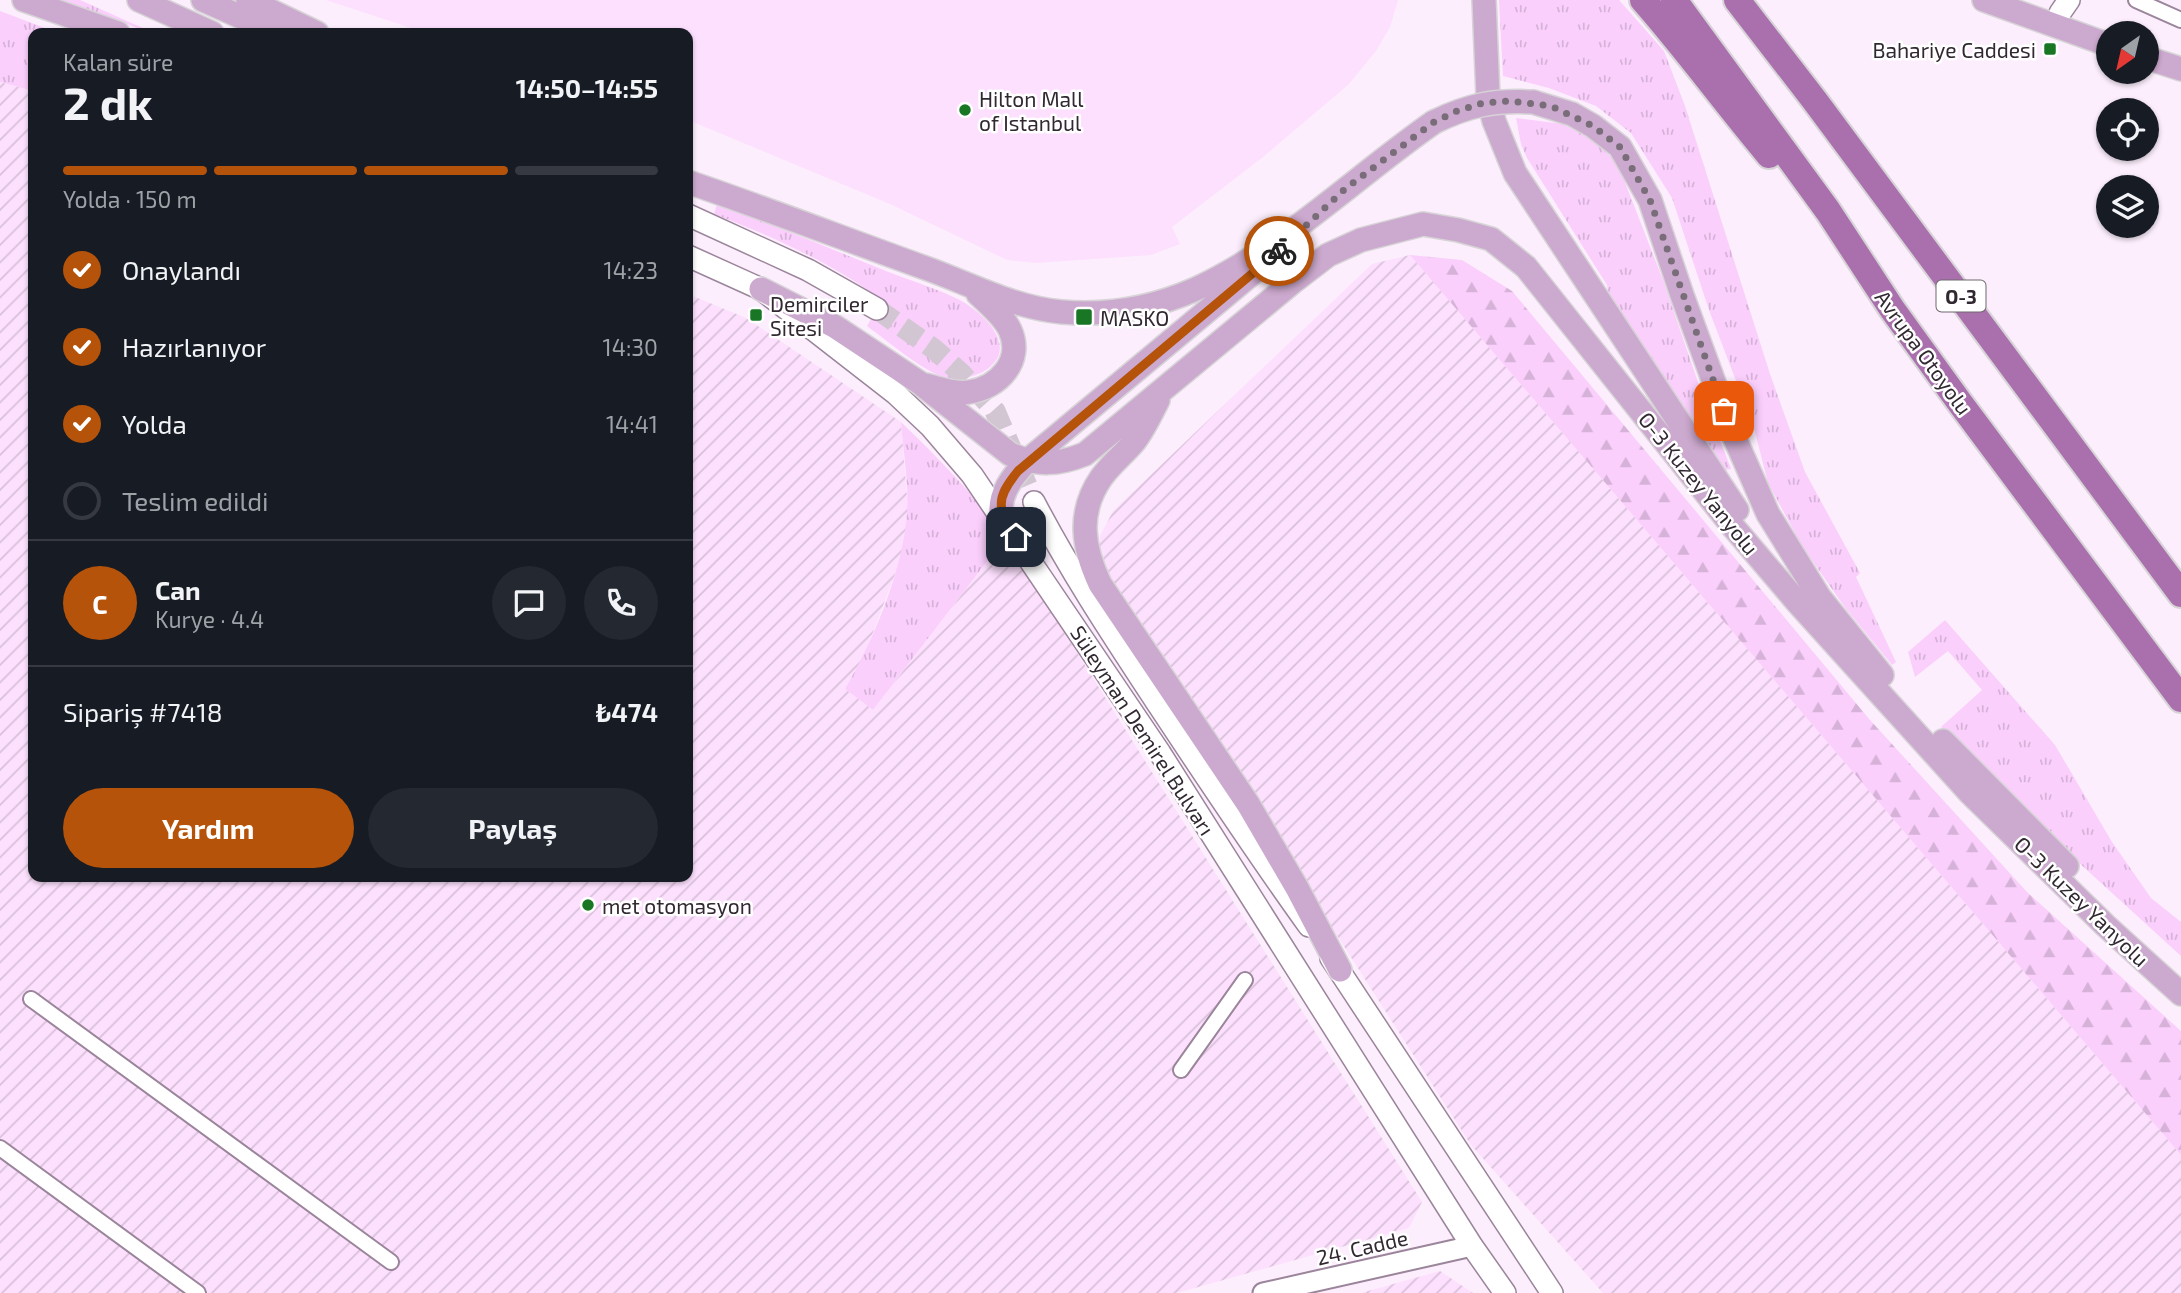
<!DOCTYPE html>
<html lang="tr">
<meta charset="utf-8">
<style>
:root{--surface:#171b24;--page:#242831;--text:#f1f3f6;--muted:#9ea1a6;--line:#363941;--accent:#b45309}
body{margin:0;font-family:"Exo 2",sans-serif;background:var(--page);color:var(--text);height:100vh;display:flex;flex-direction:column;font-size:26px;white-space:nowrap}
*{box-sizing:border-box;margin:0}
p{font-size:23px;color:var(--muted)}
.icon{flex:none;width:38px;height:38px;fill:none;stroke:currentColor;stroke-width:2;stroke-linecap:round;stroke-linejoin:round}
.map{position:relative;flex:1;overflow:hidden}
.panel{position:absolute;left:28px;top:28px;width:665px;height:854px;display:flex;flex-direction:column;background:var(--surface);border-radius:14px;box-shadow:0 2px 5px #0004}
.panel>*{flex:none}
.needle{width:46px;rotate:214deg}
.controls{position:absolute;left:2096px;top:21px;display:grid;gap:14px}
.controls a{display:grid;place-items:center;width:63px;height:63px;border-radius:50%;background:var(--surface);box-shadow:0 2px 5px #0004;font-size:35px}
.pin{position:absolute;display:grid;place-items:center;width:60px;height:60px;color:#fff;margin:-30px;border-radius:14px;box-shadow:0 4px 10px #0006}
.courier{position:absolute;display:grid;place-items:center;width:70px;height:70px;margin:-35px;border:5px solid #b45309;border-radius:50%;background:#fff;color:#222;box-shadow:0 2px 9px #0007}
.summary em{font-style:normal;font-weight:700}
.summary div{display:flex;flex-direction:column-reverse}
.summary{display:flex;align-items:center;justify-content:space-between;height:119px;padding:0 35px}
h1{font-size:46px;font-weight:700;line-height:52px}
.bar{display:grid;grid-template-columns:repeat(4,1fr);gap:10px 7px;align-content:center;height:84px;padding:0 35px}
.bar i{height:9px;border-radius:5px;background:var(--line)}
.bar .active{background:var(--accent)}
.bar p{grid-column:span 4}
.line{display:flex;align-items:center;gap:18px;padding:0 35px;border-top:2px solid var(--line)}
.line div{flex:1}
.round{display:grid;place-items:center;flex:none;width:74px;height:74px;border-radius:37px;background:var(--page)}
ol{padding:0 35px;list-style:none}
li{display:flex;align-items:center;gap:21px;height:77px}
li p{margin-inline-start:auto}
li .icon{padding:7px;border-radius:50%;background:var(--accent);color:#fff;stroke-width:4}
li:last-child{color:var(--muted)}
li i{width:38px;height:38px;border:4px solid var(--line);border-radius:50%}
.cta{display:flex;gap:14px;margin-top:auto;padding:14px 35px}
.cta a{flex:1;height:80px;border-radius:42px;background:var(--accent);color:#fff;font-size:28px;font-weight:700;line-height:80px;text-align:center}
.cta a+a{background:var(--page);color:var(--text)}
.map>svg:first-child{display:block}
.built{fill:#fde0fe}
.industrial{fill:url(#industrial-furrows)}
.grass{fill:url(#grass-tufts)}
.forest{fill:url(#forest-firs)}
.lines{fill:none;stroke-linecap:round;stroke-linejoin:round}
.secondary-tunnel{stroke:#d3c6d3;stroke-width:21;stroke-dasharray:21 10;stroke-linecap:butt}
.minor-casing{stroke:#9b859b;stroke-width:18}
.tertiary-casing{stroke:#9b859b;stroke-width:23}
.secondary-casing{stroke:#9b859b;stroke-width:24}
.primary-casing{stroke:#d6d4d6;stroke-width:26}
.motorway-casing{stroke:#d6d4d6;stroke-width:30}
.minor{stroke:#fff;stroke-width:14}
.tertiary{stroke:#fff;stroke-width:19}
.secondary{stroke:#fff;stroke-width:21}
.primary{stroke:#cca9ce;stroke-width:23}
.motorway{stroke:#aa6fad;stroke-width:26}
.primary-bridge-casing{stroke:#d6d4d6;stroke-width:26;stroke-linecap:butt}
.primary-bridge{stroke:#cca9ce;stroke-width:23}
.done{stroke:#786d78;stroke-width:7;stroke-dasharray:0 12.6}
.route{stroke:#b45309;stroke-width:9}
.poi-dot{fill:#187625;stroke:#fff;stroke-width:2.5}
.labels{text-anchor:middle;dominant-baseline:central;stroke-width:5;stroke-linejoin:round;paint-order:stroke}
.shield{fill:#fff;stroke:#6f686f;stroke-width:2}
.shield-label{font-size:19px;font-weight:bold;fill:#312831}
.poi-label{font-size:21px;fill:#312831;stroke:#fff;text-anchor:start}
.street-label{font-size:21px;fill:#312831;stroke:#fff}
</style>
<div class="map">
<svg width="2181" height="1293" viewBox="0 0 2181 1293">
<defs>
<pattern id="industrial-furrows" width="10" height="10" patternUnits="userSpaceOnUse" patternTransform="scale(1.75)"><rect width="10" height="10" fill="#fde0fe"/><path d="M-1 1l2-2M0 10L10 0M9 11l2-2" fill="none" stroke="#d9c0da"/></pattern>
<pattern id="grass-tufts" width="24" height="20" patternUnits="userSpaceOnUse" patternTransform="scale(1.75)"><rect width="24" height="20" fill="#facffc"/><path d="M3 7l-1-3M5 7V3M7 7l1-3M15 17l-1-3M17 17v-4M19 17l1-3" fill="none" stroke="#d7b2d8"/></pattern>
<pattern id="forest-firs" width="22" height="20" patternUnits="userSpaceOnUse" patternTransform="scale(1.75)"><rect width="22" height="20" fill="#facffc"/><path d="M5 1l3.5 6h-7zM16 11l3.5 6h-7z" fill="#d7b2d8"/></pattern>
</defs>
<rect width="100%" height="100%" fill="#fceefc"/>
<!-- built -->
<path class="built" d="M326,0H1398L1390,27L1376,51L1348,85L1263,157L1172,227L1180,244L1151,255L1036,263L1007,260L890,204L688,120V33H426Z"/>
<!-- industrial -->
<path class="industrial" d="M0,82L33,91V877H688V294L746,318L901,422L908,510L903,553L864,656L845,689L873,710L1005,538L1422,1202L1409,1228L1177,1293H0Z
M1410,255L2181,1155V1293H1603L1471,1145L1097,560L1100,536L1113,511L1372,264Z
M1440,1271L1473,1293H1361Z"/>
<!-- grass -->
<path class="grass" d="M61,0H80L154,33H151Z
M1499,0H1619L1664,51L1685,106L1770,374L1805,472L1860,573L1856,577L1896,662L1892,665L1846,609L1802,546L1768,483L1754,428L1709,310L1672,198L1631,133L1596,106L1549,88L1503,76Z
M0,11L58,33H33V91L0,82Z
M1516,118L1563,124L1590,139L1617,162L1663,280L1700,388L1731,469L1725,470L1661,374L1608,291L1607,285L1527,158L1521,144Z
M717,204C772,224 826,247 881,269C905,279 943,290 965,303C981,313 1007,336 998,357C994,365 986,371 978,374C968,378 957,381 947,378C926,374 885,339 867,326L882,300C830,262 774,237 714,214Z
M901,422C938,458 975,495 1005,538L873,710L845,689C874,639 903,570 907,513C909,483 903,451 901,422Z
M1945,620L2055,745L2112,842L2151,898L2181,922V956L2054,840L1941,727L1982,690L1948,651L1915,677L1908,652Z"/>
<!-- forest -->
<path class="forest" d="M1410,255L1462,260L1512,291L1870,720L2027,892L2181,1031V1155Z"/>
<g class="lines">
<!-- secondary-tunnel -->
<path class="secondary-tunnel" d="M877,309L934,349L961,373L995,411L1034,502"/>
<!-- minor casing -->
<g class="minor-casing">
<path id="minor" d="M2136,0L2181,20
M31,999L391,1262
M1181,1070L1245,980
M0,1148L198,1293"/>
</g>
<!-- tertiary casing -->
<g class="tertiary-casing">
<path id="tertiary" d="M1263,1293L1472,1246"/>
</g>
<!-- secondary casing -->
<g class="secondary-casing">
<path id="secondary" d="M2060,13L2069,0
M688,215L808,270L877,309
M688,256L761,289L896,394L930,426L972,475L1160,753L1472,1246L1505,1293
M1034,502C1071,573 1115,639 1159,706C1208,780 1257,854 1309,926
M1331,958L1552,1293"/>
</g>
<!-- primary casing -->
<g class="primary-casing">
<path id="primary" d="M24,0L118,33
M139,0L212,33
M203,0L277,33
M248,0L317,33
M1484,0L1488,96L1494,121L1515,173L1737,510
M1984,0L2109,45
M2147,58L2181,69
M1533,102L1572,114L1593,126L1620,147L1650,200L1682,295L1733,434L1768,514L1820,598L1882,675
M688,182C770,210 850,241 931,270C974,286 1016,308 1062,312C1108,316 1153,308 1196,289C1284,248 1355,177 1434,122
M761,289L834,326L920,383L1010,454C1037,466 1058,465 1085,454L1294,281L1328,255L1361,240L1423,224L1458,230L1491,239L1526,267L1729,522L1798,603L1970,793L2105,925L2181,994
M926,385C940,389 955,394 969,392C998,388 1024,361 1010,330C1004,317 989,304 978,294
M1158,400C1151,414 1144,429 1134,442C1124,454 1111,464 1101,478C1077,513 1083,548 1100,584L1248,804L1297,888L1340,970
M1001,516C999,493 1012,477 1027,461L1267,261
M1943,741L2067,866"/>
</g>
<!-- motorway casing -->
<g class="motorway-casing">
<path id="motorway" d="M1643,0C1687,50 1726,104 1769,155
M1674,0L1828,211L1892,309L1960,403L2181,699
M1737,0L1815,101L2181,594"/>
</g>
<!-- minor -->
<use href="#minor" class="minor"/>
<!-- tertiary -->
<use href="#tertiary" class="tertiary"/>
<!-- secondary -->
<use href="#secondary" class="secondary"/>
<!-- primary -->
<use href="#primary" class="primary"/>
<!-- motorway -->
<use href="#motorway" class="motorway"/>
<!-- primary-bridge casing -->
<g class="primary-bridge-casing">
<path id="primary-bridge" d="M1434,122C1469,105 1493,100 1533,102"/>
</g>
<!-- primary-bridge -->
<use href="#primary-bridge" class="primary-bridge"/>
</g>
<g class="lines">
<!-- done -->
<path class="done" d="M1279,251L1345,189L1434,122L1457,111L1483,103L1510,101L1551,106L1593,126L1620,147L1650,200L1724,411"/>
<!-- route -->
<path class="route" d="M1016,537C997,509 995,499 1018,471L1279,251"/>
</g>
<!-- markers -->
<g class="poi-dot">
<rect x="2043" y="42" width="14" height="14" rx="3.5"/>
<circle cx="965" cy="110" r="7"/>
<rect x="749" y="308" width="14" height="14" rx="3.5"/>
<rect x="1075" y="308" width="18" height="18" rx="3.5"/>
<circle cx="588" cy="905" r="7"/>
</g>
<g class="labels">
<!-- shield labels -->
<rect class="shield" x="1936.5" y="280.5" width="49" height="31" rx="5"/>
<g class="shield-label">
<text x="1961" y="296">O-3</text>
</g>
<!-- poi labels -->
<g class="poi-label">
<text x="2036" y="49" text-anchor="end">Bahariye Caddesi</text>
<text x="979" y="98">Hilton Mall<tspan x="979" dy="24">of Istanbul</tspan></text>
<text x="770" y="303">Demirciler<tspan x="770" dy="24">Sitesi</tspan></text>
<text x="1100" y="317">MASKO</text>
<text x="602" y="905">met otomasyon</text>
</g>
<!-- street labels -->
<g class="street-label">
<text transform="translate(1924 352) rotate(54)">Avrupa Otoyolu</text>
<text transform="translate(1699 483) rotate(51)">O-3 Kuzey Yanyolu</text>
<text transform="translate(1143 730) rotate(57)">Süleyman Demirel Bulvarı</text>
<text transform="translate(2082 901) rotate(44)">O-3 Kuzey Yanyolu</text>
<text transform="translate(1362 1247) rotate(-13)">24. Cadde</text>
</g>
</g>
</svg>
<div class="controls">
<a><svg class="needle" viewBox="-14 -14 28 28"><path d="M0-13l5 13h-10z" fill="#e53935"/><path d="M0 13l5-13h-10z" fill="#9ea1a6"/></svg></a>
<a><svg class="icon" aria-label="locate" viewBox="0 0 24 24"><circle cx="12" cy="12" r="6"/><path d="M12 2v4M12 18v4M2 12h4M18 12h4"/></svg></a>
<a><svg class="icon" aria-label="layers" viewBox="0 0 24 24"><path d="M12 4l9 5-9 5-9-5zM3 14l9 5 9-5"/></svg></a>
</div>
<div class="pin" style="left:1724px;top:411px;background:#ea580c"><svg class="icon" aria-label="bag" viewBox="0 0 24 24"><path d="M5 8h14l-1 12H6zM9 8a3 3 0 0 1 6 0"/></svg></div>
<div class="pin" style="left:1016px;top:537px;background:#1f2937"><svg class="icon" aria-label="home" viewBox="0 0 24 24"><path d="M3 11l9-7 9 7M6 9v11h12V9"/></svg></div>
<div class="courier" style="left:1279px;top:251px"><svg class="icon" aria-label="bike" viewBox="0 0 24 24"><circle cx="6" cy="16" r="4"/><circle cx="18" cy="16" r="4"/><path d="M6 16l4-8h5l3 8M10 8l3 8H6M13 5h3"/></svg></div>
<section class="panel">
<div class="summary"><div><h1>2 dk</h1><p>Kalan süre</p></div><em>14:50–14:55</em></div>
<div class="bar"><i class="active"></i><i class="active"></i><i class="active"></i><i></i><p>Yolda · 150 m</p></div>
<ol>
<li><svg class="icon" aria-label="check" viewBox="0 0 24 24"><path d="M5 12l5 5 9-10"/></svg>Onaylandı<p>14:23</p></li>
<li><svg class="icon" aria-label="check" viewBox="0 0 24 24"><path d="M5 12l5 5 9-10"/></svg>Hazırlanıyor<p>14:30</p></li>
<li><svg class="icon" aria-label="check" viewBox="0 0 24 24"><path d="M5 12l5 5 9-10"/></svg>Yolda<p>14:41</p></li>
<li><i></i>Teslim edildi</li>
</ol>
<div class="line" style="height:126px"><b class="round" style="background:var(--accent);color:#fff">C</b><div><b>Can</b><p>Kurye · 4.4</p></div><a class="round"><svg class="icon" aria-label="chat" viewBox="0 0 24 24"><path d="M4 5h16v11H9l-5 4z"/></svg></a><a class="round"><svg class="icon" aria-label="phone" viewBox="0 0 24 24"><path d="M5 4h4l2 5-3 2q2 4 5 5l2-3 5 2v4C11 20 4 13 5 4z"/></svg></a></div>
<div class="line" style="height:91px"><div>Sipariş #7418</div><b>₺474</b></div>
<div class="cta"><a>Yardım</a><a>Paylaş</a></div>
</section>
</div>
